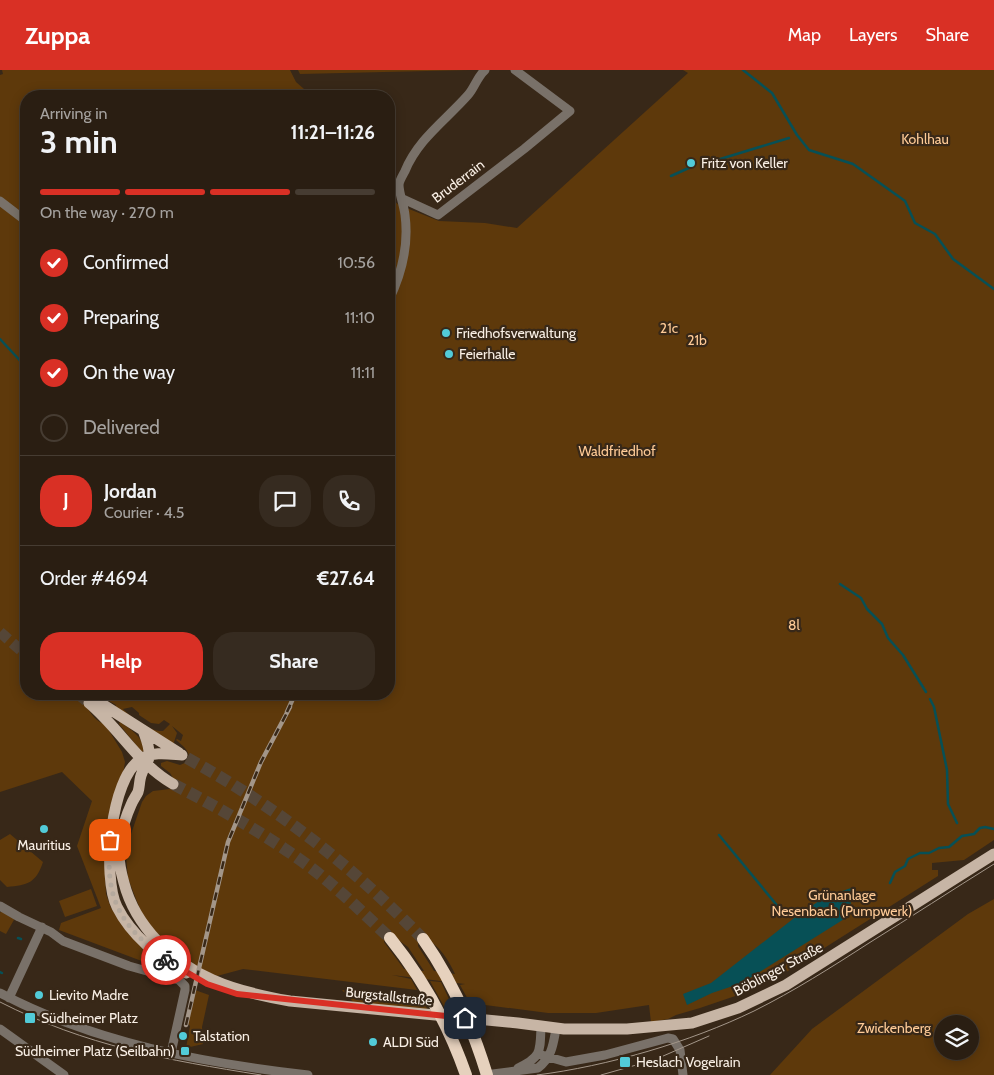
<!DOCTYPE html>
<meta charset="utf-8">
<style>
:root{--surface:#2a1e12;--page:#362b20;--text:#f1f3f6;--muted:#a5a29f;--line:#463c32;--accent:#d93025}
body{margin:0;font-family:Cabin,sans-serif;background:var(--page);color:var(--text);height:100vh;display:flex;flex-direction:column;font-size:19px;white-space:nowrap}
*{box-sizing:border-box;margin:0}
p{font-size:16px;color:var(--muted)}
.icon{flex:none;width:28px;height:28px;fill:none;stroke:currentColor;stroke-width:2;stroke-linecap:round;stroke-linejoin:round}
.map{position:relative;flex:1;overflow:hidden}
.details{position:absolute;left:20px;top:20px;width:375px;height:610px;display:flex;flex-direction:column;background:var(--surface);border-radius:20px;box-shadow:0 2px 12px #0003,0 0 0 1px var(--line)}
.details>*{flex:none}
.controls{position:absolute;left:934px;top:945px;display:grid;gap:10px}
.controls a{display:grid;place-items:center;width:45px;height:45px;border-radius:50%;background:var(--surface);box-shadow:0 2px 12px #0003,0 0 0 1px var(--line);font-size:25px}
.pin{position:absolute;display:grid;place-items:center;width:42px;height:42px;color:#fff;margin:-21px;border-radius:10px;box-shadow:0 2px 8px #0006}
.courier{position:absolute;display:grid;place-items:center;width:50px;height:50px;margin:-25px;border:4px solid #d93025;border-radius:50%;background:#fff;color:#222;box-shadow:0 1px 6px #0007}
.head em{font-style:normal;font-weight:800}
.head div{display:flex;flex-direction:column-reverse}
.head{display:flex;align-items:center;justify-content:space-between;height:85px;padding:0 20px}
h1{font-size:32px;font-weight:800;line-height:38px}
.bar{display:grid;grid-template-columns:repeat(4,1fr);gap:8px 5px;align-content:center;height:60px;padding:0 20px}
.bar i{height:6px;border-radius:4px;background:var(--line)}
.bar .current{background:var(--accent)}
.bar p{grid-column:span 4}
.line{display:flex;align-items:center;gap:12px;padding:0 20px;border-top:1px solid var(--line)}
.line div{flex:1}
.round{display:grid;place-items:center;flex:none;width:52px;height:52px;border-radius:20px;background:var(--page)}
ol{padding:0 20px;list-style:none}
li{display:flex;align-items:center;gap:15px;height:55px}
li p{margin-inline-start:auto}
li .icon{padding:5px;border-radius:50%;background:var(--accent);color:#fff;stroke-width:4}
li:last-child{color:var(--muted)}
li i{width:28px;height:28px;border:2px solid var(--line);border-radius:50%}
.primary-button{display:flex;gap:10px;margin-top:auto;padding:10px 20px}
.primary-button a{flex:1;height:58px;border-radius:20px;background:var(--accent);color:#fff;font-size:20px;font-weight:800;line-height:58px;text-align:center}
.primary-button a+a{background:var(--page);color:var(--text)}
header{display:flex;align-items:center;gap:30px;box-sizing:border-box;height:70px;padding:0 25px;background:var(--accent);color:#fff}
header strong{font-size:24px}
nav{display:flex;gap:28px;margin-inline-start:auto;font-size:18px}
.map>svg:first-child{display:block}
.green{fill:#5e390b;fill-rule:evenodd}
.water{fill:#075056}
.lines{fill:none;stroke-linecap:round;stroke-linejoin:round}
.stream{stroke:#075056;stroke-width:2.5}
.major-tunnel{stroke:#554637;stroke-width:11;stroke-dasharray:11 5.5;stroke-linecap:butt}
.highway-tunnel{stroke:#554637;stroke-width:12;stroke-dasharray:12 6;stroke-linecap:butt}
.minor{stroke:#797169;stroke-width:9}
.major{stroke:#c7b5a5;stroke-width:11}
.tram{stroke:#a39689;stroke-width:1}
.rail-casing{stroke:#a39689;stroke-width:4.5}
.rail{stroke:#382818;stroke-width:2.5;stroke-dasharray:8;stroke-linecap:butt}
.highway-bridge{stroke:#e6d1bd;stroke-width:12}
.done{stroke:#b5a99d;stroke-width:5;stroke-dasharray:0 9}
.route{stroke:#d93025;stroke-width:6}
.poi-dot{fill:#52cbd8;stroke:#382818;stroke-width:2}
.labels{text-anchor:middle;dominant-baseline:central;stroke-width:4.5;stroke-linejoin:round;paint-order:stroke}
.park-label{font-size:14px;fill:#ffcb97;stroke:#382818}
.poi-label{font-size:14px;fill:#f9efe5;stroke:#382818;text-anchor:start}
.street-label{font-size:14px;fill:#f9efe5;stroke:#382818}
</style>
<header>
<strong>Zuppa</strong>
<nav><a>Map</a><a>Layers</a><a>Share</a></nav>
</header>
<div class="map">
<svg width="994" height="1005" viewBox="0 0 994 1005">
<rect width="100%" height="100%" fill="#382818"/>
<!-- green -->
<path class="green" d="M2,0H290L296,12L312,26H26V624H389V127L399,135L439,151L485,153L517,158L688,3L683,0H994V770L964,790L932,793V800H938V806L788,901L747,922L700,938L676,945L668,949L651,952L649,935L596,943H548L470,933L460,915L465,914L392,905L411,909L417,920L243,899L217,906L203,902L168,875L145,851L136,829L128,808L126,786L129,770L142,732L146,726L153,721L170,719L175,711L170,703L161,696V693L167,691L180,695C198,689 185,677 176,670L177,669L181,671L183,665L172,656L177,663L173,675L115,638L116,635L104,628L93,625L86,635C90,643 96,652 105,654L122,682L125,692L105,805L106,824L111,838L129,864L168,896L163,899L59,860L61,853L101,838L77,776L92,731L62,702L0,722V5L3,4ZM132,637L139,643V645L151,653L159,654L164,650L170,654L163,661C150,662 132,648 123,639ZM425,868C440,876 448,889 455,904L434,901L418,876V871ZM385,869H397L408,877L424,901L404,899L384,872Z
M298,0H470L300,4Z
M120,652C132,660 141,666 145,680L143,682L141,681L119,654Z
M10,764L43,792C36,813 28,815 7,817L0,810V770Z
M91,819L97,836L65,847L59,831Z
M994,829V1005H770L812,959L968,844ZM942,954H970V981H942Z
M2,840L15,848L6,864L0,861V843Z
M430,911L441,912L455,942H447Z
M195,920L209,925L202,957L203,974L186,978L190,956L188,954Z
M342,920L422,930L428,940L354,933Z"/>
<!-- water -->
<path class="water" d="M851,818L856,827L851,831L849,846L742,913L712,923L687,935L683,924L711,913L798,845L825,827Z"/>
<g class="lines">
<!-- stream -->
<path class="stream" d="M743,0L772,23L797,65L809,80L853,94L905,131L915,153L935,164L953,189L994,219
M704,94L789,68
M671,106L691,97
M0,269L26,297
M840,514L861,528L867,539L882,554L888,568L903,585L926,622
M930,629L934,637L947,700L948,734L957,753
M719,765L780,839
M890,813L895,802L905,796L908,789L920,783H929L939,778L949,777L962,766L974,764L980,758L985,757L994,759
M18,868L21,869
M0,902L2,903"/>
<!-- major-tunnel -->
<path class="major-tunnel" d="M0,562L26,585
M78,624L89,633"/>
<!-- highway-tunnel -->
<path class="highway-tunnel" d="M187,688C278,738 351,795 423,869
M173,714C221,739 267,765 310,797C339,819 364,844 390,868"/>
<!-- minor -->
<path class="minor" d="M403,129L438,145L524,79L570,41L515,0
M0,131L26,151
M389,230C402,203 409,175 405,145C404,136 399,123 399,115C399,111 403,105 405,101C418,69 446,50 468,25C475,17 477,7 485,0
M0,836L19,847L51,862L63,871L129,896L179,910L185,916V920L171,983
M0,923C95,973 203,993 308,1005
M9,928L42,857
M0,959L64,1005
M538,984L566,992L605,985L668,968L673,969L680,980L683,1005
M518,998C542,987 540,981 541,956
M485,1005L538,998C552,987 553,975 556,959"/>
<!-- major -->
<path class="major" d="M94,629L179,683
M89,633C119,658 139,695 173,714
M143,660C146,669 150,677 149,686C149,693 144,697 142,703C139,709 140,716 138,722C136,726 133,730 131,735C126,746 122,760 120,771C117,785 120,799 124,813C135,856 173,893 213,910C235,920 267,927 290,931L518,953L564,959H627L692,953L738,938L786,915L994,784
M182,685C169,684 153,681 141,689C110,708 102,807 117,837C131,865 159,888 186,903"/>
<!-- tram -->
<path class="tram" d="M0,932C86,976 167,990 261,1005
M537,1005C608,996 690,972 754,941C794,921 832,897 869,873C911,847 952,820 994,794
M601,1005L654,990L709,966"/>
<!-- rail casing -->
<g class="rail-casing">
<path id="rail" d="M287,642L295,624
M186,955L228,772L261,692L290,637"/>
</g>
<!-- rail -->
<use href="#rail" class="rail"/>
<!-- highway-bridge -->
<path class="highway-bridge" d="M390,868C423,909 449,956 466,1005
M423,869C452,910 472,956 487,1005"/>
</g>
<g class="lines">
<!-- done -->
<path class="done" d="M110,770C105,829 119,854 166,890"/>
<!-- route -->
<path class="route" d="M166,890L207,914L237,924L465,948"/>
</g>
<!-- markers -->
<g class="poi-dot">
<circle cx="691" cy="93" r="5"/>
<circle cx="446" cy="263" r="5"/>
<circle cx="449" cy="284" r="5"/>
<circle cx="44" cy="759" r="5"/>
<circle cx="39" cy="925" r="5"/>
<rect x="24" y="942" width="12" height="12" rx="2.5"/>
<circle cx="183" cy="966" r="5"/>
<circle cx="373" cy="972" r="5"/>
<rect x="180" y="976" width="10" height="10" rx="2.5"/>
<rect x="619" y="986" width="12" height="12" rx="2.5"/>
</g>
<g class="labels">
<!-- park labels -->
<g class="park-label">
<text x="925" y="69">Kohlhau</text>
<text x="669" y="258">21c</text>
<text x="697" y="270">21b</text>
<text x="617" y="381">Waldfriedhof</text>
<text x="794" y="555">8l</text>
<text x="842" y="825">Grünanlage<tspan x="842" dy="16">Nesenbach (Pumpwerk)</tspan></text>
<text x="894" y="958">Zwickenberg</text>
</g>
<!-- poi labels -->
<g class="poi-label">
<text x="701" y="93">Fritz von Keller</text>
<text x="456" y="263">Friedhofsverwaltung</text>
<text x="459" y="284">Feierhalle</text>
<text x="44" y="775" text-anchor="middle">Mauritius</text>
<text x="49" y="925">Lievito Madre</text>
<text x="41" y="948">Südheimer Platz</text>
<text x="193" y="966">Talstation</text>
<text x="383" y="972">ALDI Süd</text>
<text x="175" y="981" text-anchor="end">Südheimer Platz (Seilbahn)</text>
<text x="636" y="992">Heslach Vogelrain</text>
</g>
<!-- street labels -->
<g class="street-label">
<text transform="translate(458 111) rotate(-37)">Bruderrain</text>
<text transform="translate(778 899) rotate(-28)">Böblinger Straße</text>
<text transform="translate(389 926) rotate(6)">Burgstallstraße</text>
</g>
</g>
</svg>
<div class="controls">
<a><svg class="icon" aria-label="layers" viewBox="0 0 24 24"><path d="M12 4l9 5-9 5-9-5zM3 14l9 5 9-5"/></svg></a>
</div>
<div class="pin" style="left:110px;top:770px;background:#ea580c"><svg class="icon" aria-label="bag" viewBox="0 0 24 24"><path d="M5 8h14l-1 12H6zM9 8a3 3 0 0 1 6 0"/></svg></div>
<div class="pin" style="left:465px;top:948px;background:#1f2937"><svg class="icon" aria-label="home" viewBox="0 0 24 24"><path d="M3 11l9-7 9 7M6 9v11h12V9"/></svg></div>
<div class="courier" style="left:166px;top:890px"><svg class="icon" aria-label="bike" viewBox="0 0 24 24"><circle cx="6" cy="16" r="4"/><circle cx="18" cy="16" r="4"/><path d="M6 16l4-8h5l3 8M10 8l3 8H6M13 5h3"/></svg></div>
<section class="details">
<div class="head"><div><h1>3 min</h1><p>Arriving in</p></div><em>11:21–11:26</em></div>
<div class="bar"><i class="current"></i><i class="current"></i><i class="current"></i><i></i><p>On the way · 270 m</p></div>
<ol>
<li><svg class="icon" aria-label="check" viewBox="0 0 24 24"><path d="M5 12l5 5 9-10"/></svg>Confirmed<p>10:56</p></li>
<li><svg class="icon" aria-label="check" viewBox="0 0 24 24"><path d="M5 12l5 5 9-10"/></svg>Preparing<p>11:10</p></li>
<li><svg class="icon" aria-label="check" viewBox="0 0 24 24"><path d="M5 12l5 5 9-10"/></svg>On the way<p>11:11</p></li>
<li><i></i>Delivered</li>
</ol>
<div class="line" style="height:90px"><b class="round" style="background:var(--accent);color:#fff">J</b><div><b>Jordan</b><p>Courier · 4.5</p></div><a class="round"><svg class="icon" aria-label="chat" viewBox="0 0 24 24"><path d="M4 5h16v11H9l-5 4z"/></svg></a><a class="round"><svg class="icon" aria-label="phone" viewBox="0 0 24 24"><path d="M5 4h4l2 5-3 2q2 4 5 5l2-3 5 2v4C11 20 4 13 5 4z"/></svg></a></div>
<div class="line" style="height:65px"><div>Order #4694</div><b>€27.64</b></div>
<div class="primary-button"><a>Help</a><a>Share</a></div>
</section>
</div>
